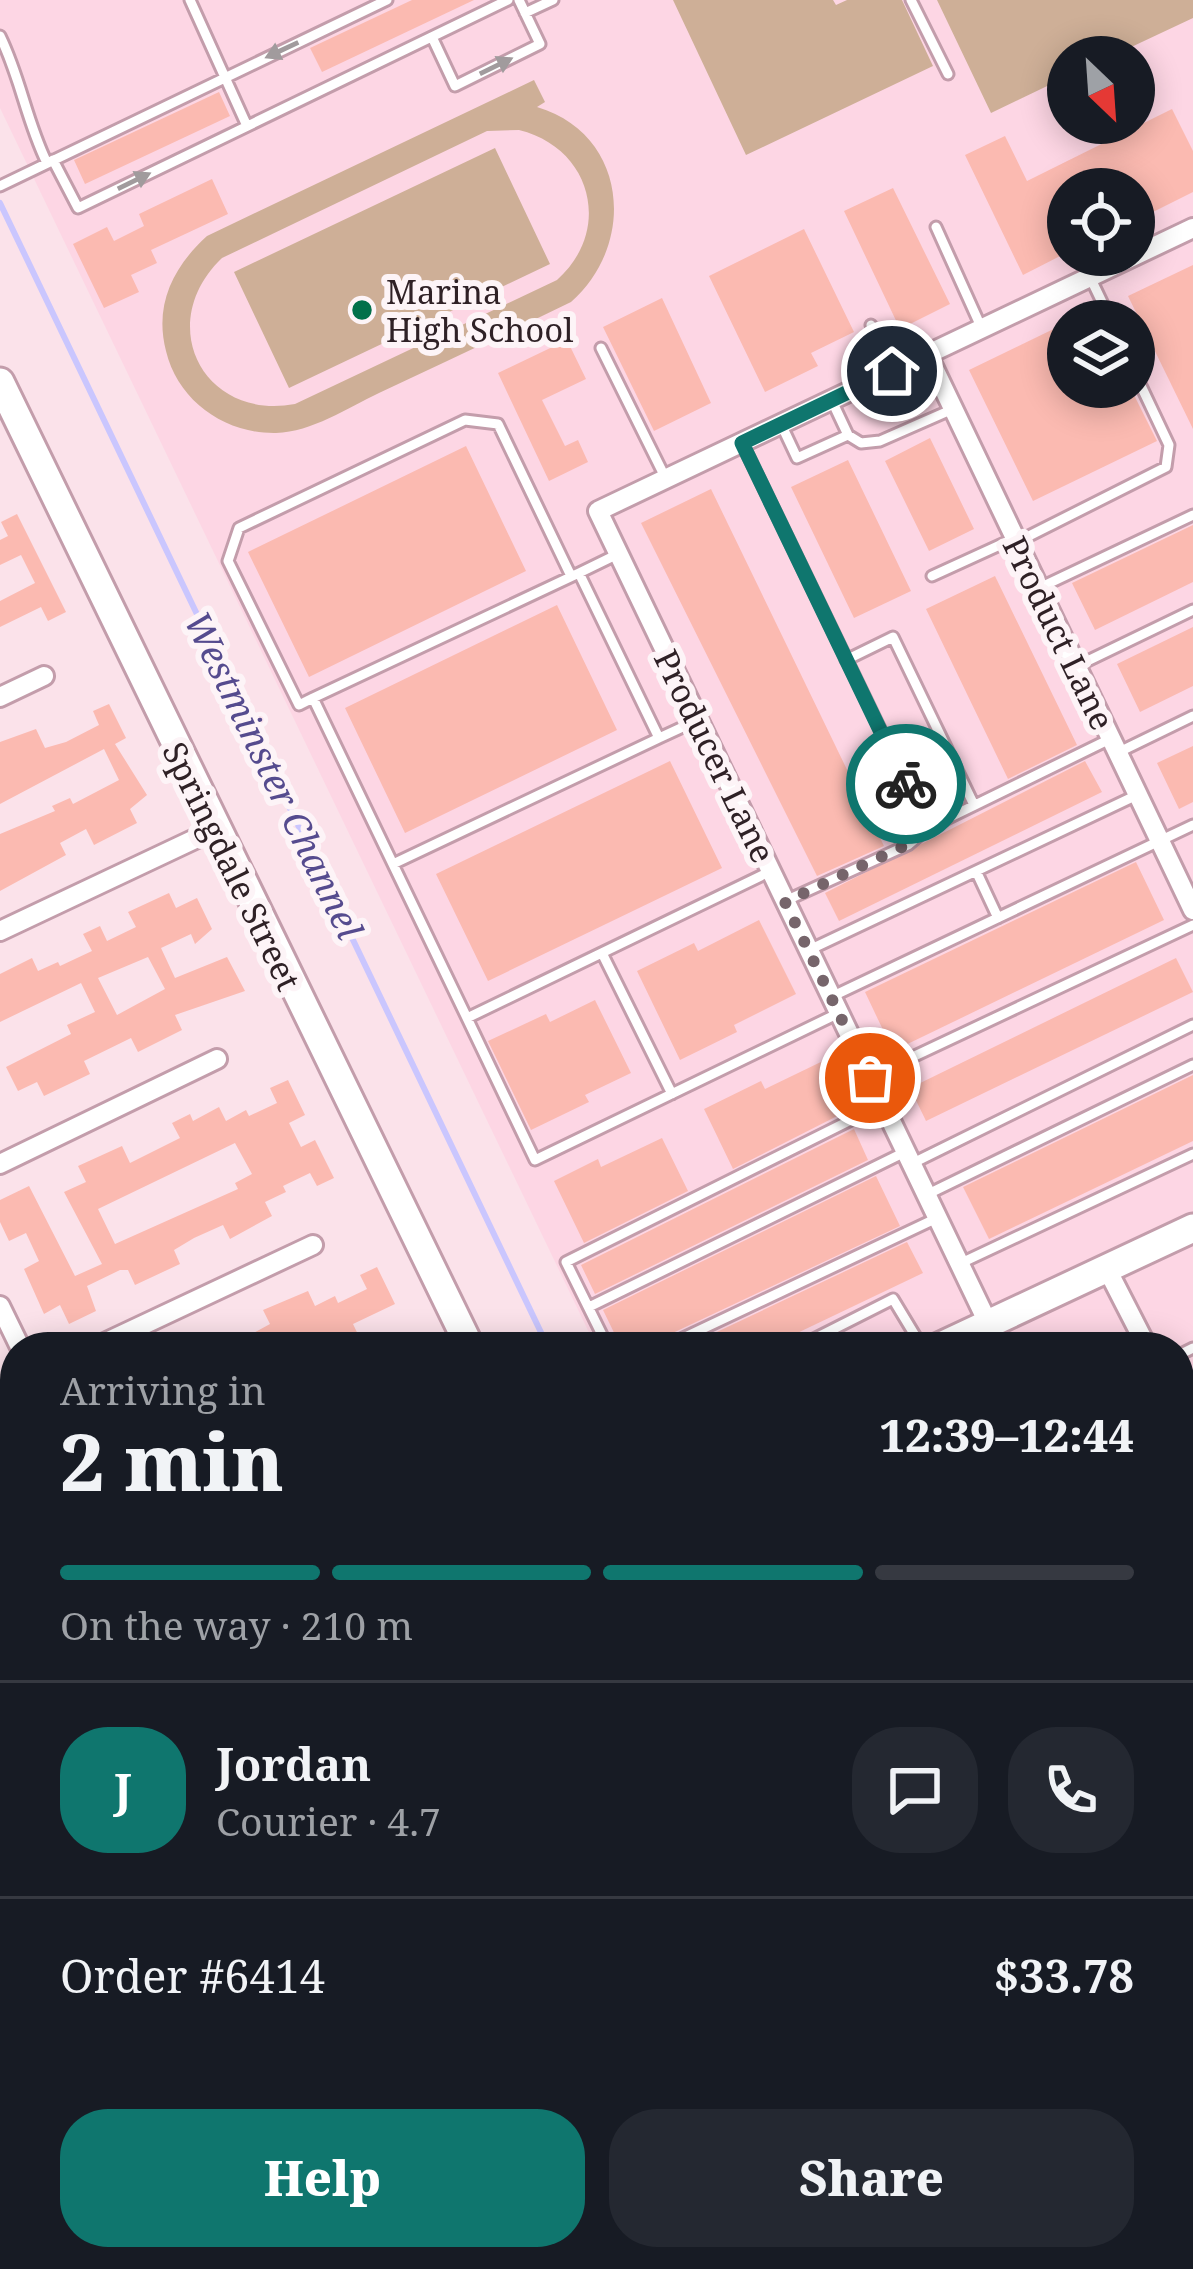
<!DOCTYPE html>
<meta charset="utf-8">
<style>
:root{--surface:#171b24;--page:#242831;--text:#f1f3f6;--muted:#9ea1a6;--line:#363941;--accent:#0f766e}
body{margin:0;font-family:"Noto Serif",serif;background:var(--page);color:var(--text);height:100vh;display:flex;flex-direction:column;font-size:45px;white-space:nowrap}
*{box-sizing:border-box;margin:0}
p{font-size:39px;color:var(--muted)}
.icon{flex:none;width:66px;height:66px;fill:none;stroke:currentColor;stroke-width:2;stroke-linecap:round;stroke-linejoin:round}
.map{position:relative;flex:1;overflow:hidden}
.panel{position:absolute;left:0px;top:1332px;width:1194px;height:939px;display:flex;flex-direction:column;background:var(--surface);border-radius:48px 48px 0 0;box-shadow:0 6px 30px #0003}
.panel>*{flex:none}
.needle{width:78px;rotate:155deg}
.tools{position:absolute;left:1047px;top:36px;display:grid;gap:24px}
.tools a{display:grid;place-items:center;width:108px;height:108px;border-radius:50%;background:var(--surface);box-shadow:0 6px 30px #0003;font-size:60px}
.pin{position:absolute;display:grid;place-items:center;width:102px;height:102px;color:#fff;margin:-51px;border:6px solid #fff;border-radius:50%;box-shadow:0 3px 12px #0007}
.courier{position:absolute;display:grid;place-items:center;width:120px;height:120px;margin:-60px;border:9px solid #0f766e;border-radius:50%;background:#fff;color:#222;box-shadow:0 3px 15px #0007}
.overview em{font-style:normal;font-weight:800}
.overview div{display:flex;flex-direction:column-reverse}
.overview{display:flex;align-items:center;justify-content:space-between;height:204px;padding:0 60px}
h1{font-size:78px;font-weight:800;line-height:90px}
.bar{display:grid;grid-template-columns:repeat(4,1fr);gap:18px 12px;align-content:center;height:144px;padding:0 60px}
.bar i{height:15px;border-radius:9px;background:var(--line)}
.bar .current{background:var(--accent)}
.bar p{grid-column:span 4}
.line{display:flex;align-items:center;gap:30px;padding:0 60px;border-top:3px solid var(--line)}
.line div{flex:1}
.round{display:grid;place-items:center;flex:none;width:126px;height:126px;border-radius:48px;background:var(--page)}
.cta{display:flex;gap:24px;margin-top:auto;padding:24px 60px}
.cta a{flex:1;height:138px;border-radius:48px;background:var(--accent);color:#fff;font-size:48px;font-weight:800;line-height:138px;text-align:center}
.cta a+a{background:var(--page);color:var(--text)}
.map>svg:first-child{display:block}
.built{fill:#fdd6e4;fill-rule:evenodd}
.green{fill:#ceaf97;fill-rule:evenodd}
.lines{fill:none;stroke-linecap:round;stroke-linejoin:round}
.stream{stroke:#cac6fe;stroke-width:6}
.building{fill:#fbbab1;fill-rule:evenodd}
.lane-casing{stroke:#c39dab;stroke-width:15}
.street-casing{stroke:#c39dab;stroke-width:24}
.secondary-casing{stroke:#c39dab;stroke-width:33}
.lane{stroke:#fff;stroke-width:9}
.street{stroke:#fff;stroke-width:18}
.secondary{stroke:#fff;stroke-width:27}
.oneway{fill:#a19b9d}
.done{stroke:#76656b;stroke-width:12;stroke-dasharray:0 21.6}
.route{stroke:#0f766e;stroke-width:15}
.poi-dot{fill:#02714a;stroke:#fdf4f7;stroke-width:4.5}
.labels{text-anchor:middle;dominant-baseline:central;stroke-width:12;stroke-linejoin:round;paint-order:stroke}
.poi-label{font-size:33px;fill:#2f2126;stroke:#fdf4f7;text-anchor:start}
.street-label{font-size:33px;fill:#2f2126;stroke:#fdf4f7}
.water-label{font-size:36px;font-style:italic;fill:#554b8e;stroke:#fdf4f7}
</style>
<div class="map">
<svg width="1193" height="2269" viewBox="0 0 1193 2269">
<rect width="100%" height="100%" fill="#fbe2ea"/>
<!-- built -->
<path class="built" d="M0,0H1193V2269H1038L1032,2256H1179V1347H596L0,108ZM1068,57H1134V123H1068ZM1068,189H1134V255H1068ZM1068,321H1134V387H1068Z"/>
<!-- green -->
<path class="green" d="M673,0H833L836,5L847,0H902L933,66L746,155Z
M937,0H1193V18L1110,57H1068V76L991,113Z
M534,80L545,102L537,107C628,134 637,244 571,302C507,333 443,363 379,393C347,408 312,432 276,433C225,434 178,401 166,351C154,305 173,267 207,236ZM519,130C592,148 613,230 557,280L295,404C202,421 154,323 222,258L487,131Z
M495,148L550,264L289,388L234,272Z"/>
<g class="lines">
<!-- stream -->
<path class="stream" d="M0,203L548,1347
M906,2256L912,2269"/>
</g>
<!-- building -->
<path class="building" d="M412,0H474L322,72L310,48Z
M219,92L230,116L85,184L74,160Z
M1172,109L1193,151V192L1147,215L1135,189H1068V252L1023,275L965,155L1005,136L1027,181Z
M212,179L228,214L151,250L157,263L131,275L139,292L104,308L73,244L107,227L114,241L144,226L139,214Z
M893,188L950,304L900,329L844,211Z
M804,229L854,332L811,353L818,366L765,392L709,276Z
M1193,265V429L1128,296Z
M662,298L711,403L654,431L603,327Z
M1068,322V387H1130L1157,441L1033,501L969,370Z
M567,340L586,379L542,400L565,446L578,440L588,462L549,481L498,373Z
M930,438L974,529L929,551L885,461Z
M466,446L526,571L309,677L248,552Z
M848,460L911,591L854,618L791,487Z
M711,489L884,846L817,876L641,523Z
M17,514L66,612L48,621L41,607L0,627V601L35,583L21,555L0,565V540L8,536L1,522Z
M1193,525V582L1095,630L1072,583Z
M995,576L1077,745L1008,779L926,609Z
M557,605L617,730L405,833L345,708Z
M1193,627V686L1140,712L1117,664Z
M109,704L126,738L115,744L147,795L130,809L137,823L94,845L86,829L60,843L66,855L0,891V834L55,811L52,806L70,798L73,804L119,780L104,749L0,804V742L36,729L45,748L66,742L99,725L93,711Z
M1193,746V802L1179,809L1157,763Z
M670,761L722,868L488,981L436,874Z
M1085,761L1102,792L839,921L825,893Z
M1136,862L1164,920L893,1051L865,992Z
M169,893L176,908L197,898L212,929L195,944L191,934L161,948L175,978L227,957L245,991L175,1015L182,1030L138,1052L131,1038L84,1061L90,1074L44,1096L37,1082L18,1091L6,1067L71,1034L67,1025L95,1012L81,983L0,1022V974L32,958L38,971L58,962L60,966L92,951L83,934L100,926L107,941L136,927L128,912ZM148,957L165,989L117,1015L98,978Z
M759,920L796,994L734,1025L737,1032L680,1060L637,971L694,943L698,951Z
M1176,958L1193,992L926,1121L910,1088Z
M595,1000L631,1073L585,1095L589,1102L531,1130L488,1041L546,1014L550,1022Z
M825,1060L849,1110L733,1169L704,1109L761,1081L765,1089Z
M1193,1075V1141L989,1239L963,1187Z
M288,1080L305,1115L289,1123L301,1147L315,1140L334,1178L317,1186L310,1173L283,1186L286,1192L265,1202L272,1216L230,1239L223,1225L194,1238L174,1250L180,1264L135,1285L128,1270H120L87,1286L96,1311L69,1324L60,1305L44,1314L24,1269L39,1261L26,1233L9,1241L0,1222V1200L29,1186L75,1276L102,1264L64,1192L86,1182L78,1166L122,1146L130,1163L180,1138L172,1123L190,1114L193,1121L219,1107L226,1121L246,1110L249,1116L277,1103L270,1088ZM235,1143L252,1174L235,1183L238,1189L115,1244L98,1209Z
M854,1129L868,1160L595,1294L581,1265Z
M662,1138L688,1191L584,1243L554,1181L598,1159L601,1167Z
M876,1176L900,1226L660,1339L655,1347H621L603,1310Z
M907,1242L923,1273L768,1347H685Z
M377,1267L395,1304L353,1324L364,1347H313L308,1338L290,1347H228L270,1324L263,1310L308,1291L315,1306L335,1296L338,1303L367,1289L360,1275Z
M1193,1583V1752L1179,1759V1591Z
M0,1593L15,1623V1656L0,1663Z
M1193,1795V1864L1179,1835V1801Z
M1179,2022L1193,2052V2231L1179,2237Z"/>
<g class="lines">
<!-- lane casing -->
<g class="lane-casing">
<path id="lane" d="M190,0L247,126
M911,0L948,74
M525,13L553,0
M0,36C21,79 26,120 47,163
M432,37L455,86L540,44L519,0
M53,160L78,208L508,0
M0,186L387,0
M936,227L982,329
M1090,277L1111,321
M871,325L893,371
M601,348L666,479
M832,401L848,435L861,443L880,441L953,409
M781,424L797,458L848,435
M742,443L928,828L1110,739
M1019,541L1166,467L1169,445L1134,371
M579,573L659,738L698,720
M571,576L498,424L465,420L239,528L228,561L299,705L313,698L579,573L618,554
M932,576L1013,539
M1037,589L1193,515
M846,660L893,637L974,805
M1075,667L1193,610
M313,698L467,1018
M1117,753L1193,716
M393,864L659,738
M771,871L467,1018L535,1160L839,1013
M977,873L998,918
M785,901L908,845L928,828
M809,950L1137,795
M602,953L672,1094
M831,997L1193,825
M870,1077L1193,925
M911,1164L1193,1025
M926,1195L1193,1065
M959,1264L1193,1154
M589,1307L905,1152
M608,1347L566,1262L883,1104
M664,1347L937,1218
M798,1347L893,1299L922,1347
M1179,1355L1193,1348
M1179,1463L1193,1456
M1179,1523L1193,1553
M1179,1791L1193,1784
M1179,1895L1193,1923"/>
</g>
<!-- street casing -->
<g class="street-casing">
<path id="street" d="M927,354L1193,910
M0,697L44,676
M0,931L214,830
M0,1164L217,1059
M1107,1269L1147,1347
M0,1306L20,1347
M989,1325L598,511L1193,228
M96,1347L313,1245
M0,1393L15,1385
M1179,1412L1193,1443
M0,1937L15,1930
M1179,1944L1193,1938
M0,2185L15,2178
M548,2256L554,2269
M324,2269L351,2256"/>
</g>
<!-- secondary casing -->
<g class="secondary-casing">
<path id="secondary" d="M0,382L470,1347
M939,1347L1193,1228
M0,1782L15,1774
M983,2256L989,2269"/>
</g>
<!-- lane -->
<use href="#lane" class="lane"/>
<!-- street -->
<use href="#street" class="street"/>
<!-- secondary -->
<use href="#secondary" class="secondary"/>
</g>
<!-- one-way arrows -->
<defs><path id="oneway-solid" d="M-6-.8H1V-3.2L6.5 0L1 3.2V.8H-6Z" transform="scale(3)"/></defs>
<g class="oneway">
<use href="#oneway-solid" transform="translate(282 50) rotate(155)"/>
<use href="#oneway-solid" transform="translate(496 66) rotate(-26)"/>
<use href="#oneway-solid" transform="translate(134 181) rotate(-26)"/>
</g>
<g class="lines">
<!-- done -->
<path class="done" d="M870,1078L785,902L908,844L928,829L906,784"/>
<!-- route -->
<path class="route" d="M892,371L742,443L906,784"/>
</g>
<!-- markers -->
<circle class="poi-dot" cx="362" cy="310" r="12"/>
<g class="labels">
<!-- poi labels -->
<g class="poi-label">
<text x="386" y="291">Marina<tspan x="386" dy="38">High School</tspan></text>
</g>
<!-- street labels -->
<g class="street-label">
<text transform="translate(1059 633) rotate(64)">Product Lane</text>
<text transform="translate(715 756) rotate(64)">Producer Lane</text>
<text transform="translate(232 866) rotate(64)">Springdale Street</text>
</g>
<!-- water labels -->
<g class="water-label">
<text transform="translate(274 775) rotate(64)">Westminster Channel</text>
</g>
</g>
</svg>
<div class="tools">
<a><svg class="needle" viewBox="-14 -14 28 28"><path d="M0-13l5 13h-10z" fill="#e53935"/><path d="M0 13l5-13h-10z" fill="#9ea1a6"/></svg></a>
<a><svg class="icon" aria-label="locate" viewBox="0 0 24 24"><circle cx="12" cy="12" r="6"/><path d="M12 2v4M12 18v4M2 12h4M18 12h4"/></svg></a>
<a><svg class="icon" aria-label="layers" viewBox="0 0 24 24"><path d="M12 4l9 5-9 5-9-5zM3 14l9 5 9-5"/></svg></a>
</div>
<div class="pin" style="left:870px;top:1078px;background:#ea580c"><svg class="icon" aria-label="bag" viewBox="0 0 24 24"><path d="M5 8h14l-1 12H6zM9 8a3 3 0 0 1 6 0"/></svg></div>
<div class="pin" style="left:892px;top:371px;background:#1f2937"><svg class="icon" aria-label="home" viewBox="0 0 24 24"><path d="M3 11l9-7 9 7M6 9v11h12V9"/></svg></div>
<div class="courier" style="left:906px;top:784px"><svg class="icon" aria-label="bike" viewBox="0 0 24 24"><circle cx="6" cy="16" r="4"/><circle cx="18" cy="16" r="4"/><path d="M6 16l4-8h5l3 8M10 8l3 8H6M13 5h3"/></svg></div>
<section class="panel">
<div class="overview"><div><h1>2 min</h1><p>Arriving in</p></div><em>12:39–12:44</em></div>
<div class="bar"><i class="current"></i><i class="current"></i><i class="current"></i><i></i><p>On the way · 210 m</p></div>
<div class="line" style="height:216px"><b class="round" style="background:var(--accent);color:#fff">J</b><div><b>Jordan</b><p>Courier · 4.7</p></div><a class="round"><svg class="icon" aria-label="chat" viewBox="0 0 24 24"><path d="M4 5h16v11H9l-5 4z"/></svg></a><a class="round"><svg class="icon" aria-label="phone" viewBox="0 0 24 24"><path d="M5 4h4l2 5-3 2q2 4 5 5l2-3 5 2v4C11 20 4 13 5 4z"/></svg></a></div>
<div class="line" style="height:156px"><div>Order #6414</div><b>$33.78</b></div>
<div class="cta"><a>Help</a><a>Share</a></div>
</section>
</div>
